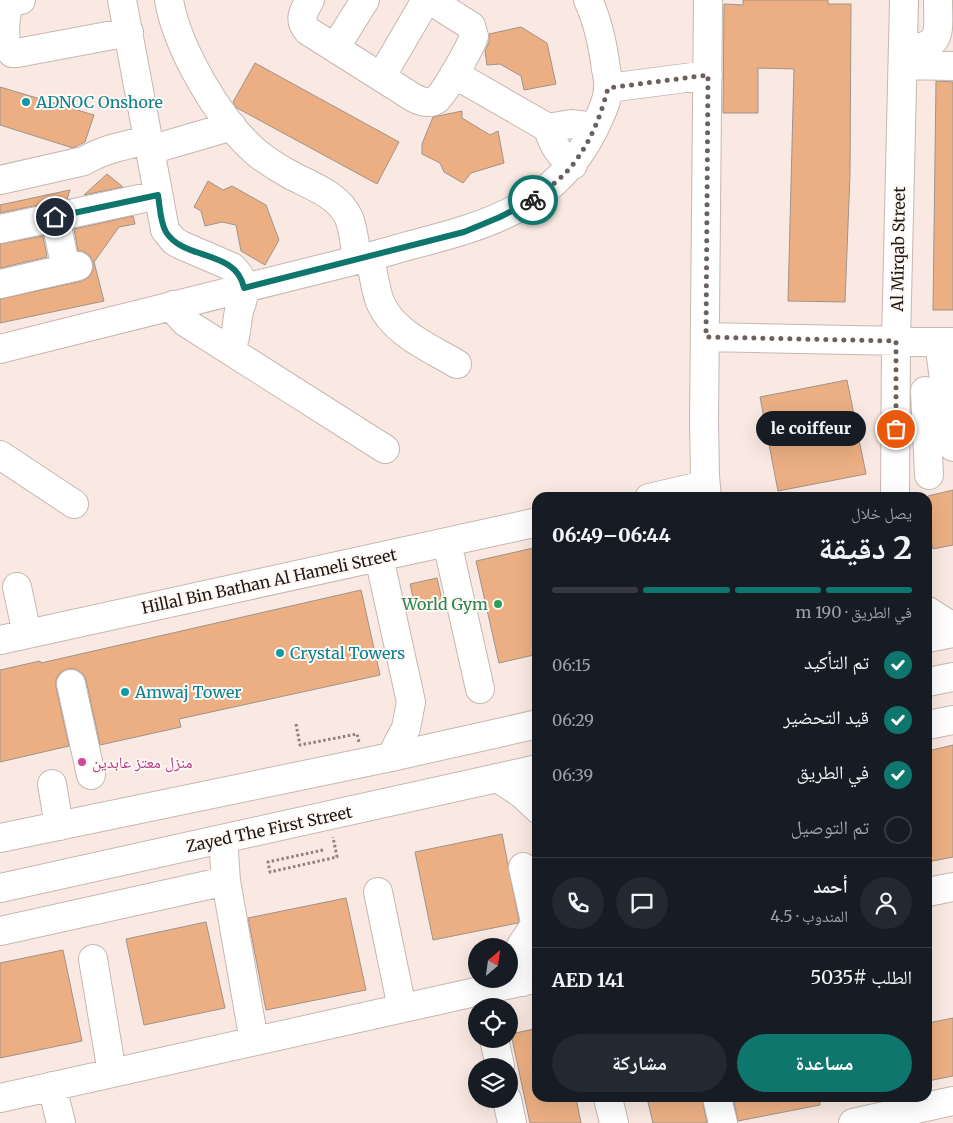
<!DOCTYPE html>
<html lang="ar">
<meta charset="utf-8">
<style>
:root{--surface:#171b24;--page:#242831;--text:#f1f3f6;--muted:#9ea1a6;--line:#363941;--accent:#0f766e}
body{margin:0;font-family:Merriweather,"Noto Naskh Arabic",serif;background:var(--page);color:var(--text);direction:rtl;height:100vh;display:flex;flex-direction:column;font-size:19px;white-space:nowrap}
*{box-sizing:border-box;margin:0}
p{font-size:16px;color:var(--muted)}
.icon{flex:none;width:28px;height:28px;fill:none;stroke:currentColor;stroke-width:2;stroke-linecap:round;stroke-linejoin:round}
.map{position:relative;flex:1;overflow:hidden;direction:ltr}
.panel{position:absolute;left:532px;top:492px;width:400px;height:610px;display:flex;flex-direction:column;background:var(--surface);border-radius:15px;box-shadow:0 5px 20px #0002;direction:rtl}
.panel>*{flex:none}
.needle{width:32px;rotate:29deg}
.buttons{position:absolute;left:468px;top:938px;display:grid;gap:10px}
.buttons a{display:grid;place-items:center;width:50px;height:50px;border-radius:50%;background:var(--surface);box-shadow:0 5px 20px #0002;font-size:25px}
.pin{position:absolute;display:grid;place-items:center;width:42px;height:42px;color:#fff;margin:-21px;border:2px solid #fff;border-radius:50%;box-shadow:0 1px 5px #0007}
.courier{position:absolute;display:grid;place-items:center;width:50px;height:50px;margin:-25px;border:4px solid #0f766e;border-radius:50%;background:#fff;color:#222;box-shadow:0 1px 6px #0007}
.bubble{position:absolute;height:35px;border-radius:18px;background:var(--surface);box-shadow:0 5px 20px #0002;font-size:16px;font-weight:800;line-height:35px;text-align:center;direction:rtl}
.headline em{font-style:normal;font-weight:800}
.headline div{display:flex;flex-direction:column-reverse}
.headline{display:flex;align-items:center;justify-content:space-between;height:85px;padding:0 20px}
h1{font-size:32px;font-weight:800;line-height:38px}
.bar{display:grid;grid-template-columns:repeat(4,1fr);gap:8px 5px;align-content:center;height:60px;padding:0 20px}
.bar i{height:6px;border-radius:4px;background:var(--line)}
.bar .current{background:var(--accent)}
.bar p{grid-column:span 4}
.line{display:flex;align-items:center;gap:12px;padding:0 20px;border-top:1px solid var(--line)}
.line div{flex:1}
.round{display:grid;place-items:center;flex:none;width:52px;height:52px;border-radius:26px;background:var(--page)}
ol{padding:0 20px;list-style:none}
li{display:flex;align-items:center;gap:15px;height:55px}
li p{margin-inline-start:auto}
li .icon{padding:5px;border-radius:50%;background:var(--accent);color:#fff;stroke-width:4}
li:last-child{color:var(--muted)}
li i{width:28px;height:28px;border:2px solid var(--line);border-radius:50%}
.action{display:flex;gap:10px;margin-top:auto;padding:10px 20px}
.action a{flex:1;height:58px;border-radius:30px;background:var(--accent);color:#fff;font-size:20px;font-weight:800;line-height:58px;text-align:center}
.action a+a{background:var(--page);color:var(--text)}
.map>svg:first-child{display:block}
.building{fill:#ecaf83;stroke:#9f938a}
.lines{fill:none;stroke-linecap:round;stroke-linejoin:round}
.minor-casing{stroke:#c6b7b1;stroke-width:30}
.major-casing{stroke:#c6b7b1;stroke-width:30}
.path{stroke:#8c827d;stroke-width:3;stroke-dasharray:2.5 2.5;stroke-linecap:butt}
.minor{stroke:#fff;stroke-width:28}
.major{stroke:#fff;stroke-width:28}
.done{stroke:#6a615d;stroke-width:5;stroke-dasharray:0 9}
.route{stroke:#0f766e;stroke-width:6}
.culture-dot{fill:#0f9aa8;stroke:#fff8f5;stroke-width:2}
.leisure-dot{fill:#2e9e5b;stroke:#fff8f5;stroke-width:2}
.hotel-dot{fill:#d1479c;stroke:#fff8f5;stroke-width:2}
.labels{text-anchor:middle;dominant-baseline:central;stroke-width:4;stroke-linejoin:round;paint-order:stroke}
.culture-label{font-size:16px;fill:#0d838f;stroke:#fff8f5;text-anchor:start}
.street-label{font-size:16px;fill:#1d1815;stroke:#fff8f5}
.leisure-label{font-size:16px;fill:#27864d;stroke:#fff8f5;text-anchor:end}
.hotel-label{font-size:16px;fill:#b23c85;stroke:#fff8f5;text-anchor:start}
</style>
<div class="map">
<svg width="953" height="1123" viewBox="0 0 953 1123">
<rect width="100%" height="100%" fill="#f9e9e2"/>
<!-- building -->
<path class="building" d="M743,0H828V4H851L850,174L845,302L788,301L794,69L758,68V113H723L724,4L743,5Z
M521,27L547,43L556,84L524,90L521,76L500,64L487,65L485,51L489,42V34Z
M255,63L399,142L377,184L237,108L233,102Z
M936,81L953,82V310H933Z
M0,87L94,115L85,142L73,148L0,125Z
M462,111V118L490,135L498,131L504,163L471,173L463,183L444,172L440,163L422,154V144L433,117Z
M107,174L123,187L84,195L96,184Z
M208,181L223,190L232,186L266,205L279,240L265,265L241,251L236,225L222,222L205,226L201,211L194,207Z
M70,190L67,199L0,213V205Z
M133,216L135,224L119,227L94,262L104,301L0,323V299L82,281L89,277L93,270V262L89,255L83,251H78L74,229Z
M43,236L47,257L0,268V244Z
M847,380L866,474L778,491L760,397Z
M953,490V545L933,549L928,525V496Z
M538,547V654L499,663L476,561Z
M437,578L442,600L415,606L410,584Z
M361,590L380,675L179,719L181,727L100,745L86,680L83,674L76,669H67L61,672L56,679V687L69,746L0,762V670L40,661L41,663Z
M953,745V857L928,862V751Z
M502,834L519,921L518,923L433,940L415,852Z
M346,898L366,990L266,1010L248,918Z
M206,922L225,1008L144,1025L126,939Z
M63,950L82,1041L0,1058V963Z
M953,1018V1076L928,1081V1023Z
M538,1028V1098H576L581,1123H530L511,1034Z
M647,1098H702L707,1123H653Z
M733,1098H819L820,1105L738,1121Z"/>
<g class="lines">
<!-- minor casing -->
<g class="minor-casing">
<path id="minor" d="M21,0C17,1 13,2 10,5C4,12 5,37 6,46L12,53H17L129,32
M122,0L165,230L174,241L181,245L232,267C238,273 244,280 244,288C245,296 241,304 239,311C236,325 237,338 230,350
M169,0C177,48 220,122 257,153C267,161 278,168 289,174C311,186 338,194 349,218C354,231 355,246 357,260C377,255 396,249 415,244C490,225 556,204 593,131C599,118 608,102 608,88C609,82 607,75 606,69C603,46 598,21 588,0
M310,0C303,12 298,20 308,31L414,98C422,102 429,104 436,100C444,95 471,46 474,36L471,26L430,0
M335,48L365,0
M903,49C944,47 938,35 938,0
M903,65L953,66
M454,74L548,128L571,124L595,127
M381,77L426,0
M609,88L708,75
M548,128C552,144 559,155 573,165
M150,150L232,126
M0,180L84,161C104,149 126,145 148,140
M55,217L66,269
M0,229L158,195
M370,257C373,272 375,288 380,302C393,333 430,348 457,364
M0,284L78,266
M173,305L176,312L185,322L385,449
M706,337L953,342
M939,342L953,447
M0,349L357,260
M925,391L929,475
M0,455L74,504
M649,498L705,485
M707,498L705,476L704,423L708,0
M895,498L896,341L904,0
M447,542L480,689
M379,557L411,702L406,728L391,757
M17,587L27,634
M928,611L953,627
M0,640L538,522
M71,684L91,775
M928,725L953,720
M498,778L522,794L538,809
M52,784L59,826
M223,839L226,881L254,1041
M378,892L402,1008
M928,892L953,887
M0,931L226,881
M93,959L112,1073
M523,982C521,971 516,956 521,946C526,937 532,932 535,922L523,867
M494,1039L500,1066
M52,1086L61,1123
M0,1098L538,978
M608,1098L614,1123
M717,1098L723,1123
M507,1099L512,1123
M853,1123L953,1101"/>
</g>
<!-- major casing -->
<g class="major-casing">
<path id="major" d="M928,638L953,633
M928,682L953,677
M0,838L391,757L538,724
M0,888L538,769"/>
</g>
<!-- path -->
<path class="path" d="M296,724L300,745L357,734L359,742
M323,850L268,862L270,872L337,857L333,837"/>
<!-- minor -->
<use href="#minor" class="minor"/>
<!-- major -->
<use href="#major" class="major"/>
</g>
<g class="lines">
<!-- done -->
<path class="done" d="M533,200C547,189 563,178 574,163C591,141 601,115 608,88L708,75L706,337L896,341V429"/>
<!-- route -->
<path class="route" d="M55,217L158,195C160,207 160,222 166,232C184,261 236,249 244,288L464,232L500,217L533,200"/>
</g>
<!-- markers -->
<g class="culture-dot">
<circle cx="26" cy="102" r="5"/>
<circle cx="280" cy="653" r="5"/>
<circle cx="125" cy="692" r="5"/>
</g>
<circle class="leisure-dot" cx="498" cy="604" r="5"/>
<circle class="hotel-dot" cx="82" cy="762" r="5"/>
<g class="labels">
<!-- culture labels -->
<g class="culture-label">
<text x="36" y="102">ADNOC Onshore</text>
<text x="290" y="653">Crystal Towers</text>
<text x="135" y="692">Amwaj Tower</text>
</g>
<!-- street labels -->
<g class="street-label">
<text transform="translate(898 249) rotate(-89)">Al Mirqab Street</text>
<text transform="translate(269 581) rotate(-12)">Hillal Bin Bathan Al Hameli Street</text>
<text transform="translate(269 829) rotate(-12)">Zayed The First Street</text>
</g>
<!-- leisure labels -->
<g class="leisure-label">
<text x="488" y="604">World Gym</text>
</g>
<!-- hotel labels -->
<g class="hotel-label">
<text x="92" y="762">منزل معتز عابدين</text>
</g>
</g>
</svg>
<div class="buttons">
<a><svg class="needle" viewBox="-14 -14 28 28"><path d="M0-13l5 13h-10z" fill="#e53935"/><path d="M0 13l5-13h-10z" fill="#9ea1a6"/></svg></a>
<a><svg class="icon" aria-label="locate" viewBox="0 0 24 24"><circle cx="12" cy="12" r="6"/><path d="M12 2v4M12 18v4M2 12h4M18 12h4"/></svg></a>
<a><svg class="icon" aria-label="layers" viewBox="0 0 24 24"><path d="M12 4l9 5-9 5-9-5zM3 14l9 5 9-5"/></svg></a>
</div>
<div class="pin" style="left:896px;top:429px;background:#ea580c"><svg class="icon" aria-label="bag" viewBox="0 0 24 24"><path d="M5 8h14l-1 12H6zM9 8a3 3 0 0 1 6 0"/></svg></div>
<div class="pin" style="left:55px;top:217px;background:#1f2937"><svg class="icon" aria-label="home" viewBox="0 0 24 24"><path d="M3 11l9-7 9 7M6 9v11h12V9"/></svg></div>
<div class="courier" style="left:533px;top:200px"><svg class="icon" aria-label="bike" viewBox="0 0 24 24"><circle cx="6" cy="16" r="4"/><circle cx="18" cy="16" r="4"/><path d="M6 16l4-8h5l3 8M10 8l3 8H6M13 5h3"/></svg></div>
<div class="bubble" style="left:756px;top:411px;width:110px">le coiffeur</div>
<section class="panel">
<div class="headline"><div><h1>2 دقيقة</h1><p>يصل خلال</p></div><em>06:44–06:49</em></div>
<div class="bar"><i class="current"></i><i class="current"></i><i class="current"></i><i></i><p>في الطريق · 190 m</p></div>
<ol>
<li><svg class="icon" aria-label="check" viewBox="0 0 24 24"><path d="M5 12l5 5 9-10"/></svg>تم التأكيد<p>06:15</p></li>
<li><svg class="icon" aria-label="check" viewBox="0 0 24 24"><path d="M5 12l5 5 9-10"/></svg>قيد التحضير<p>06:29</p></li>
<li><svg class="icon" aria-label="check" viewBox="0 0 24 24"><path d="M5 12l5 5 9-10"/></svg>في الطريق<p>06:39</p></li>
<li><i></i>تم التوصيل</li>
</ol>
<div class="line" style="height:90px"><a class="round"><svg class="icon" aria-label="person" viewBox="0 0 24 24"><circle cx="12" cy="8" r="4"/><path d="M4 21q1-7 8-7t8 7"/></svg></a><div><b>أحمد</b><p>المندوب · 4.5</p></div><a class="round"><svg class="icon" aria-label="chat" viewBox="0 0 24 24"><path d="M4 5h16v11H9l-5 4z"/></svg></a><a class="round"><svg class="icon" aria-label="phone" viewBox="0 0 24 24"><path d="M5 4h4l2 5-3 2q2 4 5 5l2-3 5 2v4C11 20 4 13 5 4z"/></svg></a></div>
<div class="line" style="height:65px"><div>الطلب #5035</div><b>AED 141</b></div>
<div class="action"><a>مساعدة</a><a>مشاركة</a></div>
</section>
</div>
